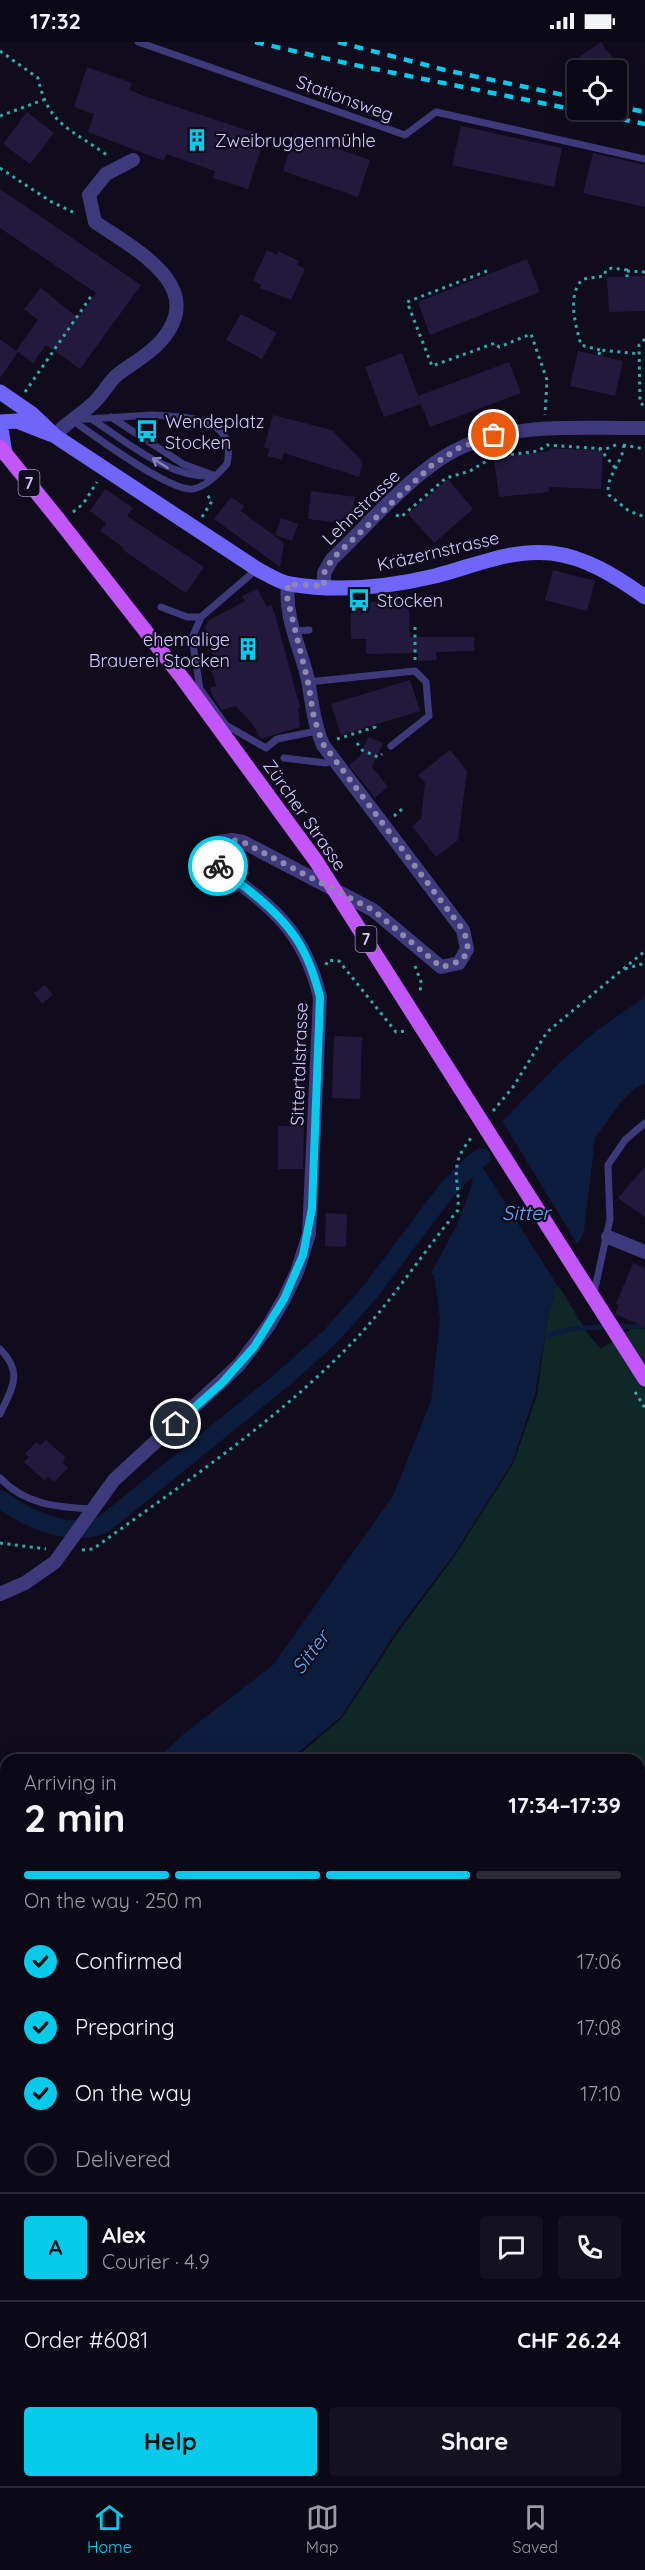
<!DOCTYPE html>
<meta charset="utf-8">
<style>
:root{--surface:#0c0916;--page:#15121f;--text:#f1f3f6;--muted:#9a9aa1;--line:#2c2a35;--accent:#08cbeb}
body{margin:0;font-family:Quicksand,sans-serif;background:var(--page);color:var(--text);height:100vh;display:flex;flex-direction:column;font-size:22px;white-space:nowrap}
*{box-sizing:border-box;margin:0}
p{font-size:20px;color:var(--muted)}
.icon{flex:none;width:33px;height:33px;fill:none;stroke:currentColor;stroke-width:2;stroke-linecap:round;stroke-linejoin:round}
.map{position:relative;flex:1;overflow:hidden}
.panel{position:absolute;left:0px;top:1712px;width:645px;height:734px;display:flex;flex-direction:column;background:var(--surface);border-radius:18px 18px 0 0;box-shadow:0 6px 24px #0002,0 0 0 2px var(--line)}
.panel>*{flex:none}
.tools{position:absolute;left:567px;top:18px;display:grid;gap:12px}
.tools a{display:grid;place-items:center;width:60px;height:60px;border-radius:6px;background:var(--surface);box-shadow:0 6px 24px #0002,0 0 0 2px var(--line);font-size:30px}
.pin{position:absolute;display:grid;place-items:center;width:51px;height:51px;color:#fff;margin:-26px;border:3px solid #fff;border-radius:50%;box-shadow:0 2px 6px #0007}
.courier{position:absolute;display:grid;place-items:center;width:60px;height:60px;margin:-30px;border:4px solid #08cbeb;border-radius:50%;background:#fff;color:#222;box-shadow:0 2px 8px #0007}
.overview em{font-style:normal;font-weight:800}
.overview div{display:flex;flex-direction:column-reverse}
.overview{display:flex;align-items:center;justify-content:space-between;height:102px;padding:0 24px}
h1{font-size:39px;font-weight:800;line-height:45px}
.bar{display:grid;grid-template-columns:repeat(4,1fr);gap:9px 6px;align-content:center;height:72px;padding:0 24px}
.bar i{height:8px;border-radius:4px;background:var(--line)}
.bar .selected{background:var(--accent)}
.bar p{grid-column:span 4}
.line{display:flex;align-items:center;gap:15px;padding:0 24px;border-top:2px solid var(--line)}
.line div{flex:1}
.round{display:grid;place-items:center;flex:none;width:63px;height:63px;border-radius:6px;background:var(--page)}
ol{padding:0 24px;list-style:none}
li{display:flex;align-items:center;gap:18px;height:66px}
li p{margin-inline-start:auto}
li .icon{padding:6px;border-radius:50%;background:var(--accent);color:#111;stroke-width:4}
li:last-child{color:var(--muted)}
li i{width:33px;height:33px;border:3px solid var(--line);border-radius:50%}
.action{display:flex;gap:12px;margin-top:auto;padding:12px 24px}
.action a{flex:1;height:69px;border-radius:6px;background:var(--accent);color:#111;font-size:24px;font-weight:800;line-height:69px;text-align:center}
.action a+a{background:var(--page);color:var(--text)}
.status{display:flex;justify-content:space-between;align-items:center;height:42px;padding:0 30px;background:var(--surface);direction:ltr}
.status svg{height:16px;fill:currentColor}
.tabs{display:flex;justify-content:space-around;align-items:center;height:84px;border-top:2px solid var(--line);background:var(--surface);font-size:16px;color:var(--muted)}
.tabs a{display:grid;justify-items:center;gap:3px}
.tabs .selected{color:var(--accent)}
.map>svg:first-child{display:block}
.green{fill:#102727}
.water{fill:#0c1c3c}
.pier{fill:#100c1d}
.lines{fill:none;stroke-linecap:round;stroke-linejoin:round}
.stream{stroke:#0c1c3c;stroke-width:5}
.canal{stroke:#0c1c3c;stroke-width:18}
.building{fill:#22193d}
.path{stroke:#31aaa8;stroke-width:3;stroke-dasharray:3 4.5;stroke-linecap:butt}
.lane{stroke:#3e397b;stroke-width:7}
.street{stroke:#3e397b;stroke-width:14}
.secondary{stroke:#6f65f9;stroke-width:15}
.primary{stroke:#c356f9;stroke-width:15}
.rail{stroke:#08cbeb;stroke-width:4.5;stroke-dasharray:9 8;stroke-linecap:butt}
.path-bridge{stroke:#31aaa8;stroke-width:3;stroke-dasharray:3 4.5;stroke-linecap:butt}
.primary-bridge{stroke:#c356f9;stroke-width:15}
.oneway{stroke:#8882bc}
.done{stroke:#8e88af;stroke-width:6;stroke-dasharray:0 10.8}
.route{stroke:#08cbeb;stroke-width:8}
.labels{text-anchor:middle;dominant-baseline:central;stroke-width:4.5;stroke-linejoin:round;paint-order:stroke}
.shield{fill:#100c1d;stroke:#9891ba;stroke-width:1.5}
.shield-label{font-size:16px;font-weight:bold;fill:#d2cafd}
.street-label{font-size:18px;fill:#d2cafd;stroke:#100c1d}
.poi-label{font-size:18px;fill:#d2cafd;stroke:#100c1d;text-anchor:start}
.water-label{font-size:20px;font-style:italic;fill:#5caaf9;stroke:#100c1d}
</style>
<div class="status"><b>17:32</b><svg viewBox="0 0 49 12"><path d="M0 12V9h3v3zM5 12V6h3v6zM10 12V3h3v9zM15 12V0h3v12zM26 1h20v11H26zM47 4h2v5h-2z"/></svg></div>
<div class="map">
<svg width="645" height="2444" viewBox="0 0 645 2444">
<rect width="100%" height="100%" fill="#100c1d"/>
<!-- green -->
<path class="green" d="M557,1241L588,1292L601,1307L633,1286L645,1287V1833L639,1844V1718H293L342,1676L399,1589L454,1515L513,1422L537,1353L547,1280Z
M0,1854H6V2141L0,2143Z"/>
<!-- water -->
<path class="water" d="M645,955V1041L634,1047L620,1061L595,1096L584,1190L557,1241L547,1280L535,1352L512,1421L453,1514L397,1588L341,1675L290,1717L156,1718L185,1691L273,1623L393,1454L431,1359L440,1277L434,1233L431,1231L457,1183L473,1140L471,1137L479,1126L488,1094L561,1019L595,990Z
M0,1771H6V1853H0Z"/>
<!-- pier -->
<path class="pier" d="M501,1077L579,1205L559,1246L478,1118L485,1092Z"/>
<g class="lines">
<!-- stream -->
<path class="stream" d="M545,1293L578,1286L645,1284"/>
<!-- canal -->
<path class="canal" d="M0,1457C30,1478 68,1497 104,1482L283,1337L330,1295L370,1250L446,1149L473,1121L482,1115"/>
</g>
<!-- building -->
<path class="building" d="M601,0L613,17L598,28H589L579,15Z
M87,25L132,41L130,48L144,54L265,94L248,147L213,136L215,129L166,112L164,119L88,90L94,72L74,65Z
M27,70L54,91L30,122L3,102Z
M461,84L562,106L554,145L452,123Z
M295,92L370,118L358,155L283,129Z
M593,111L645,123V165L583,151Z
M0,147L141,243L80,327L46,303L33,321L18,310L0,336V297L16,309L38,278L24,267L41,246L78,276L96,251L0,186Z
M267,208L277,213L278,209L299,219L297,223L305,227L291,258L260,246L261,243L253,238Z
M527,217L540,250L430,293L418,260Z
M645,234V269L609,270L607,235Z
M241,272L277,291L262,317L226,298Z
M578,309L623,319L615,354L570,344Z
M402,311L421,362L384,375L365,325Z
M509,320L521,351L430,385L418,354Z
M273,373L332,388L363,420L359,435L284,411L282,418L267,414L270,407L264,405Z
M550,406L603,409L601,447L549,445V450L499,455L494,416L549,409Z
M448,437L473,467L434,501L408,472Z
M105,447L133,466L127,474L204,525L186,551L123,508L124,506L100,489L106,481L90,469Z
M311,449L355,455L352,474L341,481L308,477Z
M231,455L244,464L241,469L284,501L280,525L214,477Z
M281,476L298,482L292,499L275,493Z
M553,528L595,539L587,569L545,558Z
M257,547L267,565L271,562L275,573L300,665L298,666L300,685L261,697L252,681L235,664L222,668L214,657L210,646L216,644L212,629L217,628L205,585L208,579L245,559L242,554Z
M409,559L410,595H474V609L436,610L437,618L418,619V611L366,612V597H351L350,560Z
M410,638L420,669L341,693L331,662Z
M368,695L383,701L372,725L388,745L375,756L349,723L360,714Z
M450,708L467,729L458,798L436,815L412,784L421,777L425,741L418,733Z
M45,943L53,953L42,962L34,951Z
M334,994L362,995L360,1057L332,1056Z
M278,1084H304L303,1127H278Z
M645,1125V1175L618,1156Z
M326,1171L347,1172L346,1205L325,1204Z
M633,1221L645,1226V1285L615,1272L619,1263L616,1262Z
M46,1398L65,1415L63,1421L68,1426L54,1440L48,1434L45,1439L24,1420L29,1415L25,1412L36,1400L40,1403Z"/>
<g class="lines">
<!-- path -->
<path class="path" d="M0,9L38,36C48,84 72,87 108,114
M0,74L43,58
M0,126L50,159L77,172
M487,229L407,260L432,324L495,301L499,305L531,292L547,338L545,373
M627,229L645,230
M645,297L639,303L640,361L645,364
M600,308L581,303C576,284 566,253 583,237L604,234L606,228L612,226L627,228V235
M599,313L600,308L639,312
M25,350L92,253
M623,403L645,407
M624,403C622,423 604,436 609,453L629,469L645,475
M599,406L617,428
M73,470L83,462L97,440
M396,473L401,475L446,436L470,429L493,415L538,409L547,403L606,407L618,402
M202,475L212,459L207,453
M415,618V582
M337,697L375,685L374,683
M357,701L362,708L378,715L382,712
M394,774L402,767
M326,923L328,918L339,919L396,990L407,989
M415,924L421,940L420,952
M625,927L645,921
M493,1069L513,1045L547,990L645,909
M0,1501L46,1507
M82,1508L93,1507C181,1443 273,1382 350,1303C390,1262 421,1213 458,1168C460,1135 447,1125 472,1095
M0,2015L6,2014
M204,2444L207,2439"/>
<!-- lane -->
<path class="lane" d="M138,0L405,93L436,70L645,117
M152,373C183,375 238,373 227,422C218,432 207,444 193,447C170,450 93,393 72,378Z
M111,375L183,422L213,433
M90,376C129,401 168,437 215,434
M257,527L201,575L192,596L200,647L226,683L266,706L277,697L317,689
M161,565L187,575H201
M294,589L309,588
M308,640L415,629L426,640L429,674L391,704
M284,716L326,721L333,718
M594,1251L610,1177L608,1123L625,1098L645,1081
M0,1307C24,1331 12,1346 0,1372
M0,1436C25,1463 57,1465 91,1467"/>
<!-- street -->
<path class="street" d="M55,394C65,381 78,375 90,364C101,356 107,342 117,333C131,322 149,313 161,299C209,244 134,207 95,180L89,153L106,132L133,118
M324,544V531L332,517C368,483 416,426 460,406C517,379 584,387 645,386
M608,1195L645,1210
M0,1552L25,1541L55,1520L114,1438L239,1323L269,1283L284,1257L297,1230L309,1192L320,955C304,888 272,865 219,826C213,816 211,810 218,800L232,798L243,800L373,868L441,925L459,921L467,907L463,888L323,703C314,682 312,661 308,638C301,607 284,575 288,542"/>
<!-- secondary -->
<path class="secondary" d="M0,350L32,372L55,394L257,527C267,532 278,540 290,542C337,550 389,545 435,534C474,524 510,507 551,511C586,515 617,535 645,555
M0,380L17,379L50,392
M0,380L5,412"/>
<!-- primary -->
<path class="primary" d="M0,405L58,477"/>
<!-- rail -->
<path class="rail" d="M255,0L350,22L645,82
M338,0L445,28L578,56
M616,64L645,70"/>
<!-- path-bridge -->
<path class="path-bridge" d="M635,1350L645,1366"/>
<!-- primary-bridge -->
<path class="primary-bridge" d="M58,477L183,637L316,819L645,1337"/>
</g>
<!-- one-way arrows -->
<defs><path id="oneway-shaft" d="M-6 0H5M1.5-3L5.5 0L1.5 3" fill="none" stroke-width="1.6" stroke-linecap="round" stroke-linejoin="round" transform="scale(1.5)"/></defs>
<use class="oneway" href="#oneway-shaft" transform="translate(160 421) rotate(-148)"/>
<g class="lines">
<!-- done -->
<path class="done" d="M218,824C212,815 211,810 218,800L232,798L243,800L373,868L441,925C464,920 474,913 463,888L323,702L314,676L308,640L287,555L288,542L324,544V531L332,517L431,424L459,406L494,393"/>
<!-- route -->
<path class="route" d="M176,1382L222,1341L254,1305L284,1257L303,1213L312,1166L320,955C308,906 290,881 251,850C240,841 228,834 218,824"/>
</g>
<!-- icons -->
<defs>
<g id="building-bare" transform="scale(1.8)"><path d="M-4-6H4V6H1V3H-1V6H-4ZM-2.5-4.3h1.7v1.8h-1.7ZM.8-4.3h1.7v1.8H.8ZM-2.5-1h1.7V.8h-1.7ZM.8-1h1.7V.8H.8Z" fill="#08cbeb" stroke="#100c1d" stroke-width="2.5" paint-order="stroke"/></g>
<g id="bus-bare" transform="scale(1.8)"><path d="M-5-6H5V4H4V6H2V4H-2V6H-4V4H-5ZM-3.5-4V0h7V-4ZM-3.5 1.2v1.5H-2V1.2ZM2 1.2v1.5H3.5V1.2Z" fill="#08cbeb" stroke="#100c1d" stroke-width="2.5" paint-order="stroke"/></g>
</defs>
<g fill-rule="evenodd">
<use href="#building-bare" x="197" y="98"/>
<use href="#bus-bare" x="147" y="389"/>
<use href="#bus-bare" x="359" y="558"/>
<use href="#building-bare" x="248" y="607"/>
</g>
<g class="labels">
<!-- shield labels -->
<g class="shield">
<rect x="18.5" y="428" width="21" height="26" rx="4.5"/>
<rect x="355.5" y="884" width="21" height="26" rx="4.5"/>
</g>
<g class="shield-label">
<text x="29" y="441">7</text>
<text x="366" y="897">7</text>
</g>
<!-- street labels -->
<g class="street-label">
<text transform="translate(345 56) rotate(20)">Stationsweg</text>
<text transform="translate(361 465) rotate(-44)">Lehnstrasse</text>
<text transform="translate(438 509) rotate(-13)">Kräzernstrasse</text>
<text transform="translate(305 773) rotate(55)">Zürcher Strasse</text>
<text transform="translate(299 1022) rotate(-88)">Sittertalstrasse</text>
</g>
<!-- poi labels -->
<g class="poi-label">
<text x="215" y="98">Zweibruggenmühle</text>
<text x="165" y="379">Wendeplatz<tspan x="165" dy="21">Stocken</tspan></text>
<text x="377" y="558">Stocken</text>
<text x="230" y="597" text-anchor="end">ehemalige<tspan x="230" dy="21">Brauerei Stocken</tspan></text>
</g>
<!-- water labels -->
<g class="water-label">
<text x="526" y="1170">Sitter</text>
<text transform="translate(310 1610) rotate(-53)">Sitter</text>
</g>
</g>
</svg>
<div class="tools">
<a><svg class="icon" aria-label="locate" viewBox="0 0 24 24"><circle cx="12" cy="12" r="6"/><path d="M12 2v4M12 18v4M2 12h4M18 12h4"/></svg></a>
</div>
<div class="pin" style="left:494px;top:393px;background:#ea580c"><svg class="icon" aria-label="bag" viewBox="0 0 24 24"><path d="M5 8h14l-1 12H6zM9 8a3 3 0 0 1 6 0"/></svg></div>
<div class="pin" style="left:176px;top:1382px;background:#1f2937"><svg class="icon" aria-label="home" viewBox="0 0 24 24"><path d="M3 11l9-7 9 7M6 9v11h12V9"/></svg></div>
<div class="courier" style="left:218px;top:824px"><svg class="icon" aria-label="bike" viewBox="0 0 24 24"><circle cx="6" cy="16" r="4"/><circle cx="18" cy="16" r="4"/><path d="M6 16l4-8h5l3 8M10 8l3 8H6M13 5h3"/></svg></div>
<section class="panel">
<div class="overview"><div><h1>2 min</h1><p>Arriving in</p></div><em>17:34–17:39</em></div>
<div class="bar"><i class="selected"></i><i class="selected"></i><i class="selected"></i><i></i><p>On the way · 250 m</p></div>
<ol>
<li><svg class="icon" aria-label="check" viewBox="0 0 24 24"><path d="M5 12l5 5 9-10"/></svg>Confirmed<p>17:06</p></li>
<li><svg class="icon" aria-label="check" viewBox="0 0 24 24"><path d="M5 12l5 5 9-10"/></svg>Preparing<p>17:08</p></li>
<li><svg class="icon" aria-label="check" viewBox="0 0 24 24"><path d="M5 12l5 5 9-10"/></svg>On the way<p>17:10</p></li>
<li><i></i>Delivered</li>
</ol>
<div class="line" style="height:108px"><b class="round" style="background:var(--accent);color:#111">A</b><div><b>Alex</b><p>Courier · 4.9</p></div><a class="round"><svg class="icon" aria-label="chat" viewBox="0 0 24 24"><path d="M4 5h16v11H9l-5 4z"/></svg></a><a class="round"><svg class="icon" aria-label="phone" viewBox="0 0 24 24"><path d="M5 4h4l2 5-3 2q2 4 5 5l2-3 5 2v4C11 20 4 13 5 4z"/></svg></a></div>
<div class="line" style="height:78px"><div>Order #6081</div><b>CHF 26.24</b></div>
<div class="action"><a>Help</a><a>Share</a></div>
</section>
</div>
<nav class="tabs">
<a class="selected"><svg class="icon" aria-label="home" viewBox="0 0 24 24"><path d="M3 11l9-7 9 7M6 9v11h12V9"/></svg>Home</a>
<a><svg class="icon" aria-label="map" viewBox="0 0 24 24"><path d="M3 6l6-2 6 2 6-2v14l-6 2-6-2-6 2zM9 4v14M15 6v14"/></svg>Map</a>
<a><svg class="icon" aria-label="saved" viewBox="0 0 24 24"><path d="M7 4h10v16l-5-4-5 4z"/></svg>Saved</a>
</nav>
